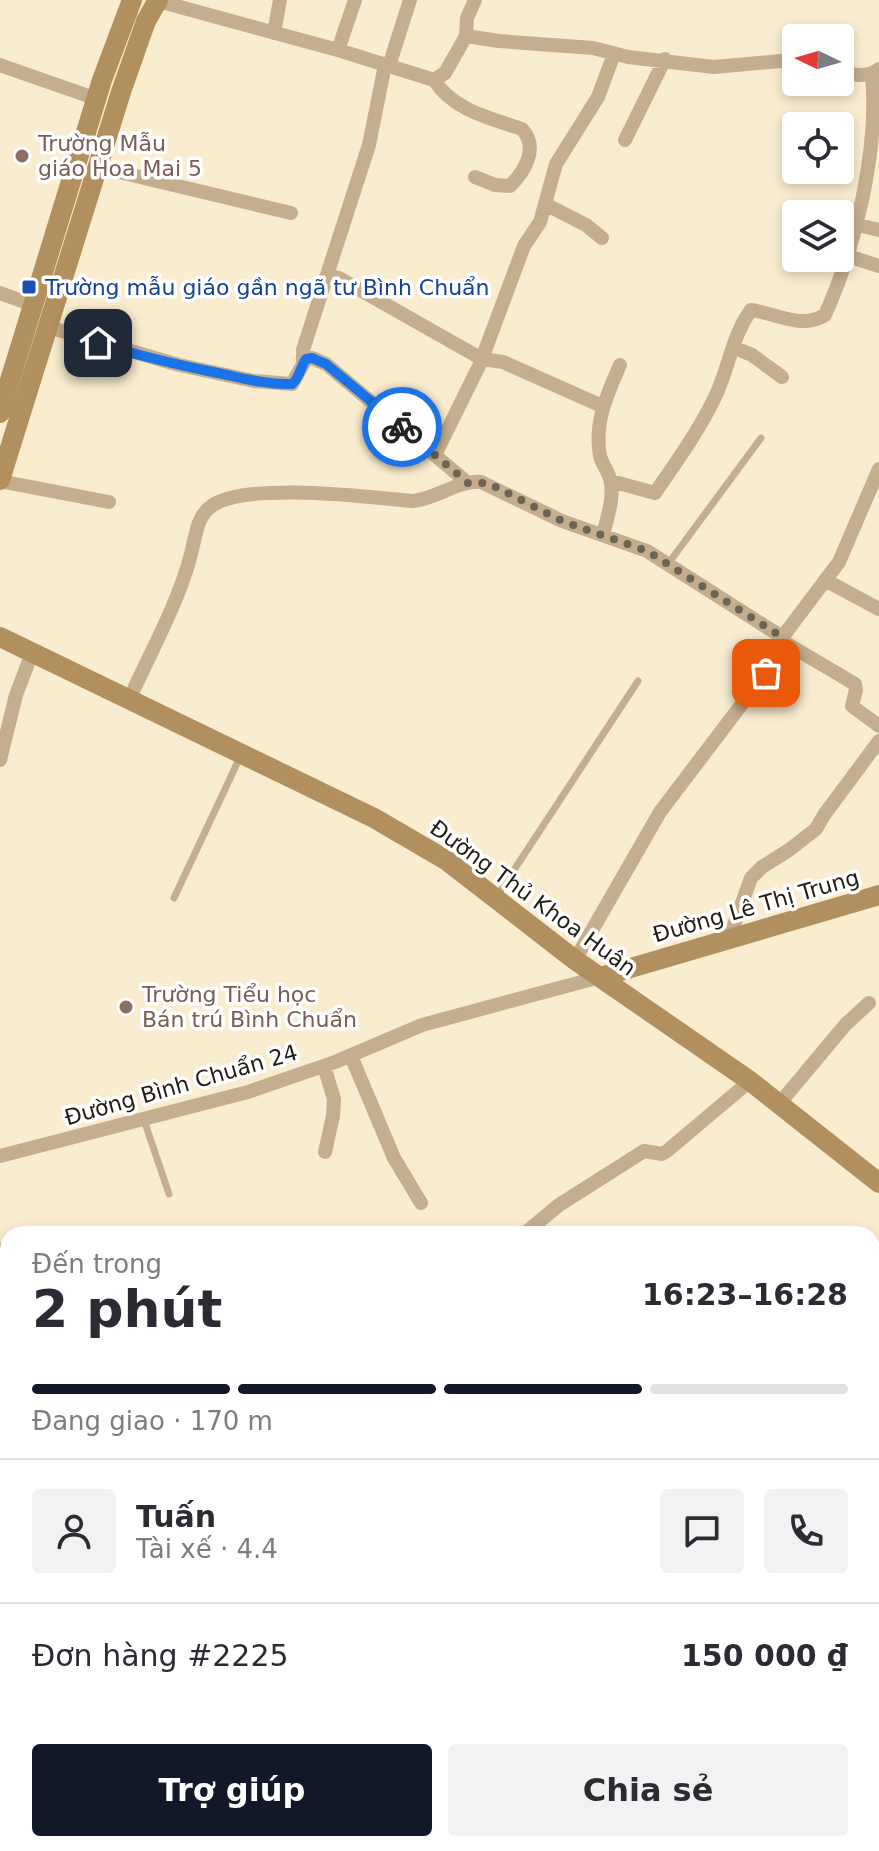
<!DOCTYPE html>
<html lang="vi">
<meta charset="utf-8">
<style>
:root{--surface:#fff;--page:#f2f2f3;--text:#2b2b33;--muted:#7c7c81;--line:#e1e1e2;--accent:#111827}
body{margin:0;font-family:"DejaVu Sans",sans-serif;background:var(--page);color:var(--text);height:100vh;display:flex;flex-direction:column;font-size:30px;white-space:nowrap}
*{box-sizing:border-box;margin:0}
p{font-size:26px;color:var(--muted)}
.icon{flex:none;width:44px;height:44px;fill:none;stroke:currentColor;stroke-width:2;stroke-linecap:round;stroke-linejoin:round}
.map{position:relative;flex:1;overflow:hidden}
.panel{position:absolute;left:0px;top:1226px;width:880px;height:626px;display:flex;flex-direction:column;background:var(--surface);border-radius:24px 24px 0 0;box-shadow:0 4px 12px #0003}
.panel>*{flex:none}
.needle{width:52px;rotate:275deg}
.buttons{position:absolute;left:782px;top:24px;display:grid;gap:16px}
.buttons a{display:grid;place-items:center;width:72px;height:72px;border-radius:8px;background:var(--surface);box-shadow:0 4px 12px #0003;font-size:40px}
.pin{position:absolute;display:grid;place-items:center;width:68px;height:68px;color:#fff;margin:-34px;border-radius:16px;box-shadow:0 4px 12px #0006}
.courier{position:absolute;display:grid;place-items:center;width:80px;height:80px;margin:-40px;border:6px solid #1a73e8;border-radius:50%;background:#fff;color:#222;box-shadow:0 2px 10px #0007}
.overview em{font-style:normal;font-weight:700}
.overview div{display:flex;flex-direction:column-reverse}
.overview{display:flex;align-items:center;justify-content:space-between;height:136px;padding:0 32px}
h1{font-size:52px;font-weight:700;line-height:60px}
.bar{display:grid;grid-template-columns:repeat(4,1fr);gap:12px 8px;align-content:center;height:96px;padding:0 32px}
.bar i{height:10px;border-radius:6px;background:var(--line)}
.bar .active{background:var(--accent)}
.bar p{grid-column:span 4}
.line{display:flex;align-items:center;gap:20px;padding:0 32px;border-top:2px solid var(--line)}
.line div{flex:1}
.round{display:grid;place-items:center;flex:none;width:84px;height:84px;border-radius:8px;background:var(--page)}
.button{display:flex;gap:16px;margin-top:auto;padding:16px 32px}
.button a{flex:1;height:92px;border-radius:8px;background:var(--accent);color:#fff;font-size:32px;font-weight:700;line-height:92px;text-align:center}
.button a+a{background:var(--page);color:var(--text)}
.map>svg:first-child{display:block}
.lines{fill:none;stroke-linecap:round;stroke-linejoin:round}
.lane{stroke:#c5ae8e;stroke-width:7}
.street{stroke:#c5ae8e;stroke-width:14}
.secondary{stroke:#b18f5e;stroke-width:20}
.done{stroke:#6c6554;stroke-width:8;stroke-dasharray:0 14.4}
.route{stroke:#1a73e8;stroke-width:10}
.education-dot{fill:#8d6e63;stroke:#fff;stroke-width:3}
.transit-dot{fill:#1a4fb4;stroke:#fff;stroke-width:3}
.labels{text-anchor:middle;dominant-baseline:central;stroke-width:7;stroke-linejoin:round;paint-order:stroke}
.education-label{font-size:22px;fill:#785e54;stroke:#fff;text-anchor:start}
.transit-label{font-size:22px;fill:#164399;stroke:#fff;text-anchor:start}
.street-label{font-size:22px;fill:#201c11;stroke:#fff}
</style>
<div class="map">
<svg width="879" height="1851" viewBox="0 0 879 1851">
<rect width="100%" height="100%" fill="#f9eccf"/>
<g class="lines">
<!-- lane -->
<path class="lane" d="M668,564L761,438
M497,896L638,681
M174,898L241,755
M144,1120L169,1194
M872,1290L879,1281
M872,1420L879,1425
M872,1588L879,1579
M405,1844L416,1851
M2,1851L8,1835"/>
<!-- street -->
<path class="street" d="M158,1L338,50L434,80L445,73L466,36L499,41L593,48L628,57L714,67L781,61L796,64
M274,33L280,0
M466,36L467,18L475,0
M338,50L355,0
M0,65L97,99
M389,66L410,0
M840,72C854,75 867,78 879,69
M434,80C453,110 490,118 522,129C539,148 525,171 510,186L495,185L475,177
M625,140L665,59
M98,167L291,213
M545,204L586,225L602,238
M858,225L879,230
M848,256L879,266
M327,275L369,145L385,65
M0,293L33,305
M48,327L179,365L254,381L292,384L306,359L312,358L326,364L468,483
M733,347L752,355L782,377
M303,363V350L327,275L339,278L482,359L503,362L602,406
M435,455L480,364L524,246L540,222L556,164L598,97L614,54
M0,481L109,502
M611,481L655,493C676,462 699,431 715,397C729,368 732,336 751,310C776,313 801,330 825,315C856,246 879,149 872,75
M603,535C607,518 615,497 610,479C608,471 602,464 600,456C594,422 607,395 620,365
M825,580L879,609
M781,639L839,562L879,469
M784,642L855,684L856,690L852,706L879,726
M129,700C150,653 179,602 191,554C196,536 196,516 213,505C250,482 367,497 413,501C436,499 458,480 481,482L562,521L647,551L779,635L784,642L783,650L660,812L575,960
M0,760L16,695L32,653
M729,939L751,878L762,867L789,850L816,829L824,815L879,741
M351,1056L394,1158L421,1203
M324,1066L334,1099L333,1116L325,1152
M779,1104L846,1024L869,1003
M0,1156L248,1092L335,1062L422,1025L600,977
M524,1234L559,1205L644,1151L662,1154L667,1151L750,1081
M0,1250L8,1257
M0,1312L8,1286
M8,1464C0,1521 3,1581 8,1640
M0,1792H8
M65,1844L67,1851
M546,1844L551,1851
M517,1851L523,1844
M878,1851L879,1842"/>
<!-- secondary -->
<path class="secondary" d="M0,413L102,80L132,0
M0,480L121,92L146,21L158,0
M0,637L374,818L446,860L575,960L750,1081L879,1183
M600,977L879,895"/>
</g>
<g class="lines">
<!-- done -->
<path class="done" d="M402,427L468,483H488L562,521L647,551L779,635C789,650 776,661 766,673"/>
<!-- route -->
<path class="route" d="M98,343C136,355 174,364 213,372C239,377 265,385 292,384C300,378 300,367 306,359L312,358L326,364L402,427"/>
</g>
<!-- markers -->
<g class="education-dot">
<circle cx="22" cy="156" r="8"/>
<circle cx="126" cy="1007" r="8"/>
</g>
<rect class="transit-dot" x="21" y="279" width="16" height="16" rx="4"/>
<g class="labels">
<!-- education labels -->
<g class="education-label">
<text x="38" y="143">Trường Mẫu<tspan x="38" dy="25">giáo Hoa Mai 5</tspan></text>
<text x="142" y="994">Trường Tiểu học<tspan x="142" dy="25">Bán trú Bình Chuẩn</tspan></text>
</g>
<!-- transit labels -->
<g class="transit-label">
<text x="45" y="287">Trường mẫu giáo gần ngã tư Bình Chuẩn</text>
</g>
<!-- street labels -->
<g class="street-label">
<text transform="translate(533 898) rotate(36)">Đường Thủ Khoa Huân</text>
<text transform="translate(756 906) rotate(-16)">Đường Lê Thị Trung</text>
<text transform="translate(181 1085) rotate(-16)">Đường Bình Chuẩn 24</text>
</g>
</g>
</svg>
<div class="buttons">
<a><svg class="needle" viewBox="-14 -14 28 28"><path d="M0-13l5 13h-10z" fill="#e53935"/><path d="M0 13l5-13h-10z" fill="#7c7c81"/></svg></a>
<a><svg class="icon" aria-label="locate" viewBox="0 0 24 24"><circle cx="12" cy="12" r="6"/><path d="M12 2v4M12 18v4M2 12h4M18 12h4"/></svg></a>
<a><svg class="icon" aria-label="layers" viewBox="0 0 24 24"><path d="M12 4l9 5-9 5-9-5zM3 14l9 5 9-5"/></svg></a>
</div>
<div class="pin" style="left:766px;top:673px;background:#ea580c"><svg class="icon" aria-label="bag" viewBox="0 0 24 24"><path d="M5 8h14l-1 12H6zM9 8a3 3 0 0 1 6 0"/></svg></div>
<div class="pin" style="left:98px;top:343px;background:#1f2937"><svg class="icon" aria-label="home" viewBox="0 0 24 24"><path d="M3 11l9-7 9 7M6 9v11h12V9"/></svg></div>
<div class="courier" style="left:402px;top:427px"><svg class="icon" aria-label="bike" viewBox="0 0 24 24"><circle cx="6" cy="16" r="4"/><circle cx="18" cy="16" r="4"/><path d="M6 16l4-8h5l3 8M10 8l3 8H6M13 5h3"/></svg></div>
<section class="panel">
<div class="overview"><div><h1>2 phút</h1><p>Đến trong</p></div><em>16:23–16:28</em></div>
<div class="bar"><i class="active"></i><i class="active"></i><i class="active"></i><i></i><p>Đang giao · 170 m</p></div>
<div class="line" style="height:144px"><a class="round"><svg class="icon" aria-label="person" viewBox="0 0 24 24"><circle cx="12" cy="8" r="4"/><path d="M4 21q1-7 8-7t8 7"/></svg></a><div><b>Tuấn</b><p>Tài xế · 4.4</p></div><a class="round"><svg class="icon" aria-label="chat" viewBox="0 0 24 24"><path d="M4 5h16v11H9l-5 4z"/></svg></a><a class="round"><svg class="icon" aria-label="phone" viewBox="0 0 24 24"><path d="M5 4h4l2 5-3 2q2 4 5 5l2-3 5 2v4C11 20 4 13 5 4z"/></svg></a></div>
<div class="line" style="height:104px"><div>Đơn hàng #2225</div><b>150 000 ₫</b></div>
<div class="button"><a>Trợ giúp</a><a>Chia sẻ</a></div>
</section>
</div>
